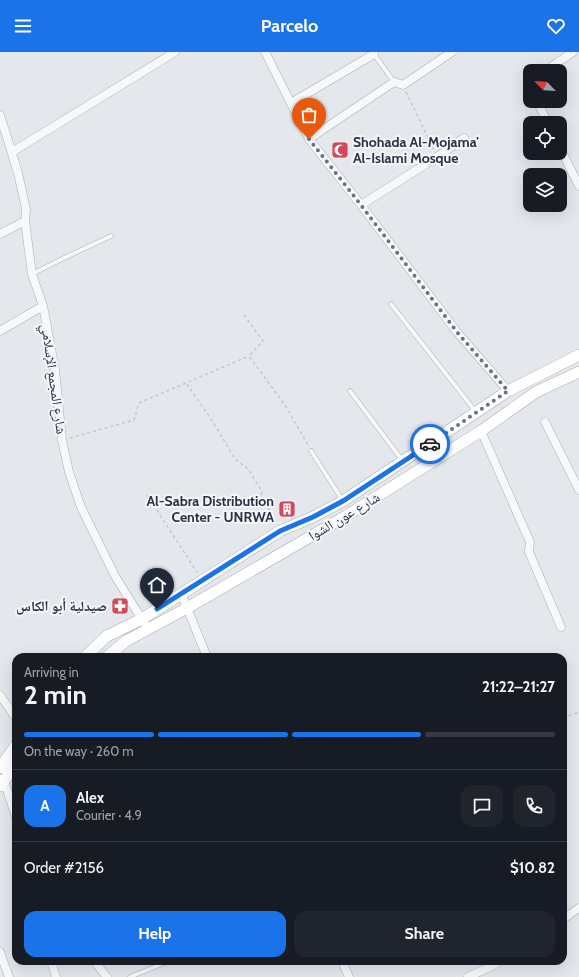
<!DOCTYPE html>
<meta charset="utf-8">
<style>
:root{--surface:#171b24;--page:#20242c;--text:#f1f3f6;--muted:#9ea1a6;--line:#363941;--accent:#1a73e8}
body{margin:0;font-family:Cabin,"Noto Naskh Arabic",sans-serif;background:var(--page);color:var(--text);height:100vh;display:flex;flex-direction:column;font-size:15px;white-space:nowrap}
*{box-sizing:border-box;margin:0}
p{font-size:13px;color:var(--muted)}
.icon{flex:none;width:22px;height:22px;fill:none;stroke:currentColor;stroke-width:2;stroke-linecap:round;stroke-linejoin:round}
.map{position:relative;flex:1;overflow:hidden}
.details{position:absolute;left:12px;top:601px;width:555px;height:312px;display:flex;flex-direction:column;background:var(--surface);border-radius:12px;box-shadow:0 4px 16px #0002}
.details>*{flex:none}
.needle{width:26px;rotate:295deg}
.fabs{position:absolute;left:523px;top:12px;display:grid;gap:8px}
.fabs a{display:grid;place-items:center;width:44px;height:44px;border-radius:8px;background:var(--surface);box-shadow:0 4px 16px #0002;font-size:20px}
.pin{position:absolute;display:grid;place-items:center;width:34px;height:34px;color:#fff;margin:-41px -17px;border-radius:50% 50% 50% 0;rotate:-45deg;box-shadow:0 0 4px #0007}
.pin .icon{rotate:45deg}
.courier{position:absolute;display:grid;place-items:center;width:40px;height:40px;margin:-20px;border:3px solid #1a73e8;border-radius:50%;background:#fff;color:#222;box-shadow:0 1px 5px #0007}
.overview em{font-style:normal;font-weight:800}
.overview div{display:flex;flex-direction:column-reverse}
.overview{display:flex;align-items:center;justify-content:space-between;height:68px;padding:0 12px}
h1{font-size:26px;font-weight:800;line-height:30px}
.bar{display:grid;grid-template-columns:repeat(4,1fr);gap:6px 4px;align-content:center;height:48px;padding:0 12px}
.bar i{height:5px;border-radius:3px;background:var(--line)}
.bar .on{background:var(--accent)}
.bar p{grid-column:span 4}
.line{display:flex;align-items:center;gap:10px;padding:0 12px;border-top:1px solid var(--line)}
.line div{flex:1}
.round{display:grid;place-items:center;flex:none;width:42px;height:42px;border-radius:12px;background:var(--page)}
.button{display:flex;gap:8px;margin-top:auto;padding:8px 12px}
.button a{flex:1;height:46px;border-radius:12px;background:var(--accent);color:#fff;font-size:16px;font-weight:800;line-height:46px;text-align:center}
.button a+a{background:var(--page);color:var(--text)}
header{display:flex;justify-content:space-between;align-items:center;height:52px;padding:0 12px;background:var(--accent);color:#fff;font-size:18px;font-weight:800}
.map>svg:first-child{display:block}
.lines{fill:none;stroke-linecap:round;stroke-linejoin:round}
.lane-casing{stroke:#a9aeb7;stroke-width:5}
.street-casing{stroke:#a9aeb7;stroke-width:9}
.secondary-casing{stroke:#a9aeb7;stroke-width:12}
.path{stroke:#c2c5cb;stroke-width:1.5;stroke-dasharray:3 3;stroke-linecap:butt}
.lane{stroke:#f7f8fa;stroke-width:4}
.street{stroke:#f7f8fa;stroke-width:8}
.secondary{stroke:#fff;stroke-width:11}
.done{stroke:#6c737f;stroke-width:4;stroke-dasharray:0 7.2}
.route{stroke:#1a73e8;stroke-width:5}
.labels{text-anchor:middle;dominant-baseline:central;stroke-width:4;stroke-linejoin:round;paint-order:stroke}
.poi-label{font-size:14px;font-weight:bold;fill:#2b3445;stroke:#f4f6f9;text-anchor:end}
.street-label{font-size:14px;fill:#2b3445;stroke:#f4f6f9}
</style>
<header><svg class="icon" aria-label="menu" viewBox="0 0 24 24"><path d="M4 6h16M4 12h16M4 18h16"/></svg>Parcelo<svg class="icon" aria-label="heart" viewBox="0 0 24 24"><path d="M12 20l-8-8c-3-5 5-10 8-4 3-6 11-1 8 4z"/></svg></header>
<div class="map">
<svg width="579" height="925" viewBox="0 0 579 925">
<rect width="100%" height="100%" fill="#e4e7ec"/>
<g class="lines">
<!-- lane casing -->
<g class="lane-casing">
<path id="lane" d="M374,2L394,30
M32,222L64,206L111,184
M391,252L476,360
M350,339L402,408
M311,399L343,449
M130,925L169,909"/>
</g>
<!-- street casing -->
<g class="street-casing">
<path id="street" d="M265,0L309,87L361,153L457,280L508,339
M545,19L573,0
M530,30L528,31L530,36
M537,49L548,71
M291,51L374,2V0
M0,63L18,121L26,157L25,169L32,222L43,254L55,318L62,388L69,420L81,455L115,524L148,577
M309,87L394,30L403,33L452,0
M560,96L579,134
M12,100L175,0
M361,153L437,105L464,86
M0,182L25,169
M0,279L43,254
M545,370L579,438
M481,379L530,490L529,500L561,575
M181,541L207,605
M0,643L16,666
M1,727L4,729L16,765
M563,867L579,856
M0,900L9,925
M51,909L56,925
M94,909L107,925
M342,909L349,925
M468,925L492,914L500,909"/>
</g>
<!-- secondary casing -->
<g class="secondary-casing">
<path id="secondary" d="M85,605L107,584L142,567L280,479L313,465L343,449L508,339L579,303
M107,605L126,589L187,556L346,464L481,379L536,340L579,320
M0,716L16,693
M0,734L16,712"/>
</g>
<!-- path -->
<path class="path" d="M406,40L434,98
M244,263L263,289L249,304L285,353L308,393
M187,332L213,370L235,407L248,417L260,436L265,451L276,470
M70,386L134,368L139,351L249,304
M147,443L197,520
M563,666L579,660"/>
<!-- lane -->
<use href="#lane" class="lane"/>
<!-- street -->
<use href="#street" class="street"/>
<!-- secondary -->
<use href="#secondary" class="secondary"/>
</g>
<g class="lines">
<!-- done -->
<path class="done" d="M309,87L361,153L457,280L508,339L430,392"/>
<!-- route -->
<path class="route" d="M157,557L280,479L313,465L343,449L430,392"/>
</g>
<!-- icons -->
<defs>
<g id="mosque-square" transform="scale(0.9)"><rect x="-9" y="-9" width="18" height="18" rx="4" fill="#d1495b" stroke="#f4f6f9"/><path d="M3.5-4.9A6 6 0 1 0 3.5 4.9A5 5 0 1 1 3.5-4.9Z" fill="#fff"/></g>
<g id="building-square" transform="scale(0.9)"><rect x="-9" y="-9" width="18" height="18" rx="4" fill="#d1495b" stroke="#f4f6f9"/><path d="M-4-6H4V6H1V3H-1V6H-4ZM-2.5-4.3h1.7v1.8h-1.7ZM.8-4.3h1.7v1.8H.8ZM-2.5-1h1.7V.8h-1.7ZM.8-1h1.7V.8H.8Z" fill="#fff"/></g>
<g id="pharmacy-square" transform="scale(0.9)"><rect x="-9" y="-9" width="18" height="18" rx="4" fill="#d1495b" stroke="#f4f6f9"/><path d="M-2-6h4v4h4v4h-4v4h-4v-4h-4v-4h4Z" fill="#fff"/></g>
</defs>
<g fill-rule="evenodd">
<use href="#mosque-square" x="340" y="98"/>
<use href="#building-square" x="287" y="457"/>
<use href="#pharmacy-square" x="120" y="554"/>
</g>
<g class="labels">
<!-- poi labels -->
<g class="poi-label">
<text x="353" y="90" text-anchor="start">Shohada Al-Mojama'<tspan x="353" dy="16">Al-Islami Mosque</tspan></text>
<text x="274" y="449">Al-Sabra Distribution<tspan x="274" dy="16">Center - UNRWA</tspan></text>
<text x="107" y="554">صيدلية أبو الكاس</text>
</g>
<!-- street labels -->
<g class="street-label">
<text transform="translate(54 327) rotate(82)">شارع المجمع الإسلامي</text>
<text transform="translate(344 464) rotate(-31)">شارع عون الشوا</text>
</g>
</g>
</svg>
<div class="fabs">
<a><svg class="needle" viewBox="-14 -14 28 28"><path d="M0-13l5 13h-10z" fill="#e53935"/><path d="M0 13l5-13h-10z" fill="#9ea1a6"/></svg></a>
<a><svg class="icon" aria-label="locate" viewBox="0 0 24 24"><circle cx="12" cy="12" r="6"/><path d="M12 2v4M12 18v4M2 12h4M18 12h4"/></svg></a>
<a><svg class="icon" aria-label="layers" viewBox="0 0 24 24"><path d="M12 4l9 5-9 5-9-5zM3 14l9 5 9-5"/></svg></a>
</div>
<div class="pin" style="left:309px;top:87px;background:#ea580c"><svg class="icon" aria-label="bag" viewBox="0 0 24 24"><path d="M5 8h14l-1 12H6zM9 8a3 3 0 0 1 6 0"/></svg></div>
<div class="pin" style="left:157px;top:557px;background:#1f2937"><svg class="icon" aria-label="home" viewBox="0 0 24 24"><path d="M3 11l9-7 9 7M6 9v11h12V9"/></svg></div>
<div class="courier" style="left:430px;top:392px"><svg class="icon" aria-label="car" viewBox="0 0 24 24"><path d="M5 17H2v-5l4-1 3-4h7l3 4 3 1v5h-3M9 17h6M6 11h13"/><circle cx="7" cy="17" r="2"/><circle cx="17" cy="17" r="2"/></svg></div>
<section class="details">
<div class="overview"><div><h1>2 min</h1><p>Arriving in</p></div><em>21:22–21:27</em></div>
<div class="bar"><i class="on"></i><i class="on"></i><i class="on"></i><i></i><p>On the way · 260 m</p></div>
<div class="line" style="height:72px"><b class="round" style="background:var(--accent);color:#fff">A</b><div><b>Alex</b><p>Courier · 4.9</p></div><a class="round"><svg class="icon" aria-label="chat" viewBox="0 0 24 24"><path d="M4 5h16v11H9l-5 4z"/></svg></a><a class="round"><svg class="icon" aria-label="phone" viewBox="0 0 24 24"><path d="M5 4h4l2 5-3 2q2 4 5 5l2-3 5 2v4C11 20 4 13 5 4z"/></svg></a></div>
<div class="line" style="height:52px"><div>Order #2156</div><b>$10.82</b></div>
<div class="button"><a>Help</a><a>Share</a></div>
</section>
</div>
